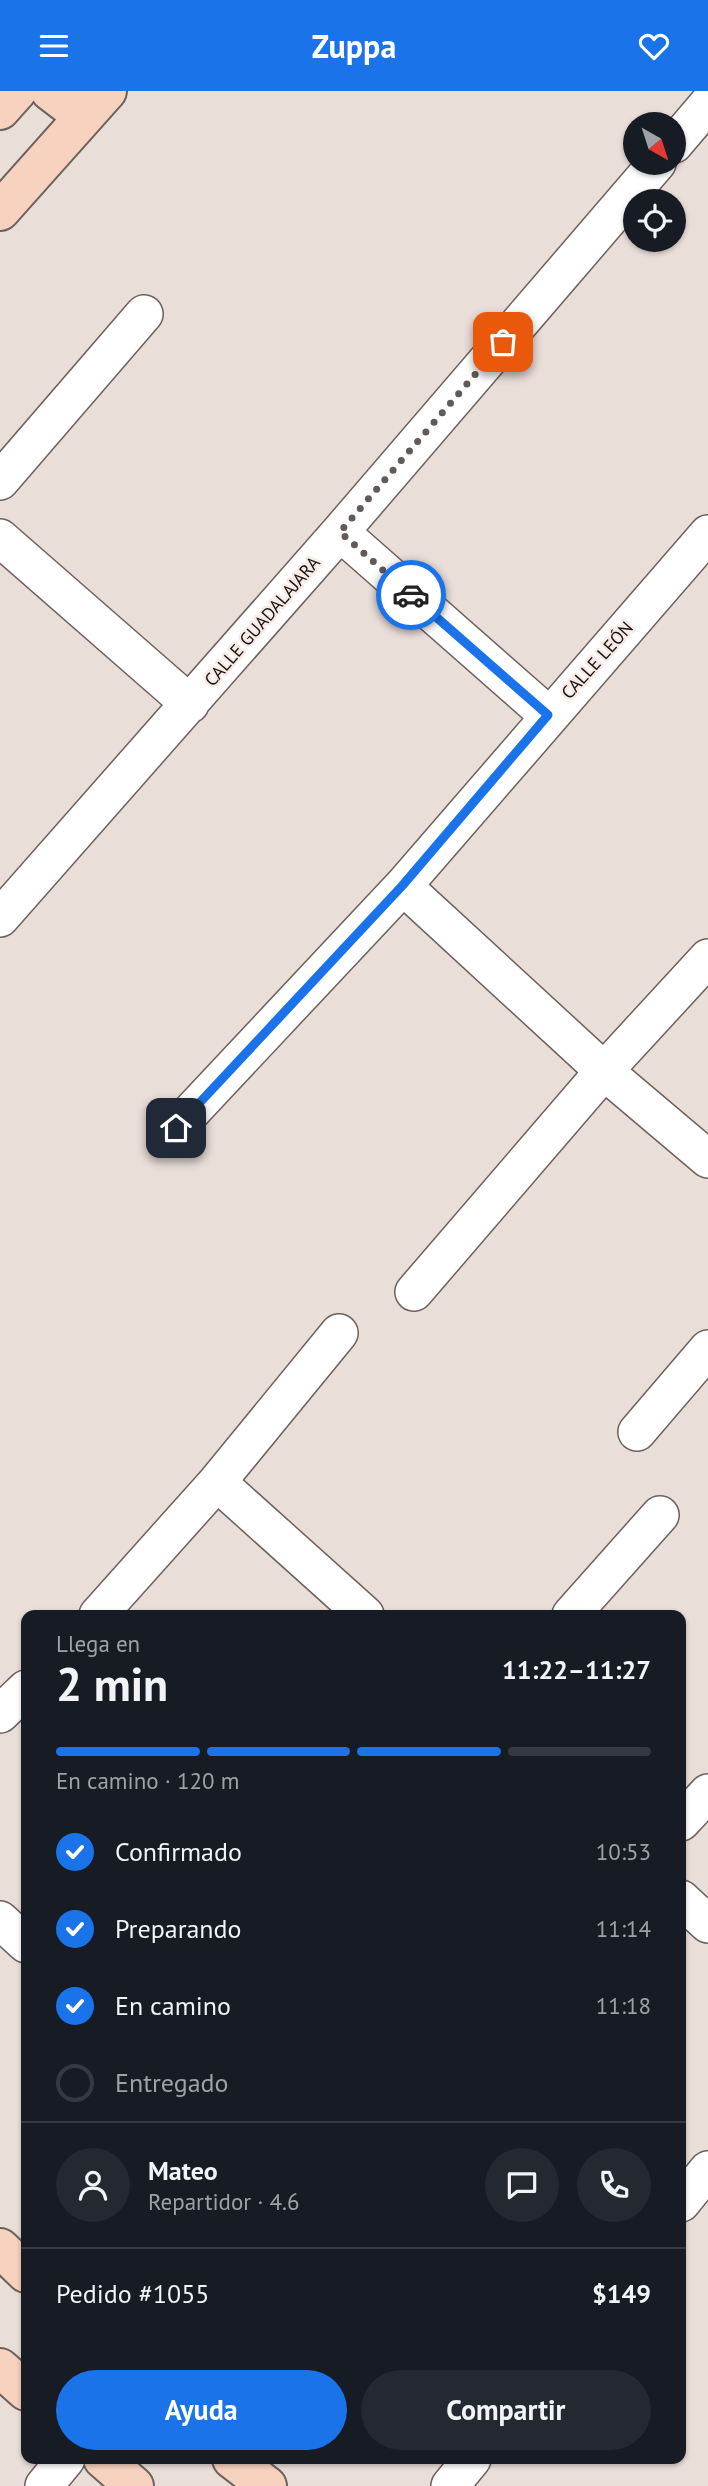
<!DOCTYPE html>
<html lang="es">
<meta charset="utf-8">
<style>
:root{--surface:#171b24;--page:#242831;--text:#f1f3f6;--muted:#9ea1a6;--line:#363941;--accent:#1a73e8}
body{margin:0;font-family:"PT Sans",sans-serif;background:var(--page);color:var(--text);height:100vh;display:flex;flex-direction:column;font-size:26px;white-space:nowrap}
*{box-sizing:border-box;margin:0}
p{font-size:23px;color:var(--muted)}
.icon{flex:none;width:38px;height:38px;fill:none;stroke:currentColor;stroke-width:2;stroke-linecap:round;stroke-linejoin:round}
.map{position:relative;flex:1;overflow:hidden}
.panel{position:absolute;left:21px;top:1519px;width:665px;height:854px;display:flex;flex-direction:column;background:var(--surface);border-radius:14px;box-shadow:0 2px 5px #0004}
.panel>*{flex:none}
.needle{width:46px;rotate:141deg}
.fabs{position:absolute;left:623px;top:21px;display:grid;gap:14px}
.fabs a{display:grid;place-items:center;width:63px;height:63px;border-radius:50%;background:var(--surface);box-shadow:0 2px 5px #0004;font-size:35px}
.pin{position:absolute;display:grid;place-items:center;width:60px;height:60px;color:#fff;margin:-30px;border-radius:14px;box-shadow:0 4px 10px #0006}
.courier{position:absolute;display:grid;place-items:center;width:70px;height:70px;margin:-35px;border:5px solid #1a73e8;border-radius:50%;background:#fff;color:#222;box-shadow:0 2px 9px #0007}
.summary em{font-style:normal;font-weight:800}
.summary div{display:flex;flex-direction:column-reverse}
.summary{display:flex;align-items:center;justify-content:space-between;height:119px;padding:0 35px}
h1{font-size:46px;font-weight:800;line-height:52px}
.bar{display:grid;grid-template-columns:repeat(4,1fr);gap:10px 7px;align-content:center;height:84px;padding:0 35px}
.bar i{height:9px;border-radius:5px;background:var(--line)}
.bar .selected{background:var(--accent)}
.bar p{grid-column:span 4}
.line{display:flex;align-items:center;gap:18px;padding:0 35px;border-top:2px solid var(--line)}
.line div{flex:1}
.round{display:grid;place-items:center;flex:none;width:74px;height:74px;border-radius:37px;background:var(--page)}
ol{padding:0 35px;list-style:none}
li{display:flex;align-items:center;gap:21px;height:77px}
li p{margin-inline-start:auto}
li .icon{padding:7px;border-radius:50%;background:var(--accent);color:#fff;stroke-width:4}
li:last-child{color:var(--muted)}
li i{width:38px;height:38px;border:4px solid var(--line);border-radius:50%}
.button{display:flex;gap:14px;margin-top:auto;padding:14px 35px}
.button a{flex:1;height:80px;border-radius:42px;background:var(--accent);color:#fff;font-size:28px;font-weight:800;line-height:80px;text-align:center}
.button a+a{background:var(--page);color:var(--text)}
header{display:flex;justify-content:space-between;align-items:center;height:91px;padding:0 35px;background:var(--accent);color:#fff;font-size:32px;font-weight:800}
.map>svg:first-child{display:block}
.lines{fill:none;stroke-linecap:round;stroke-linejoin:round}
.street-casing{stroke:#6c615d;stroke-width:40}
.secondary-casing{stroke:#6c615d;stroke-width:42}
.street{stroke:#fff;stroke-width:37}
.secondary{stroke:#f7d2be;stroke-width:38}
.done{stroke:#615a57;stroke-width:7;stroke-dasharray:0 12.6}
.route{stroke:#1a73e8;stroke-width:9}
.labels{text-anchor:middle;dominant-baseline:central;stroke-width:5;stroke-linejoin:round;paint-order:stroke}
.street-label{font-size:18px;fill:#171311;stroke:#f8ebe6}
</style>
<header><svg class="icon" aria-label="menu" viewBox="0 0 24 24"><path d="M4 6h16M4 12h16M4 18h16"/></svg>Zuppa<svg class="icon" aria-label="heart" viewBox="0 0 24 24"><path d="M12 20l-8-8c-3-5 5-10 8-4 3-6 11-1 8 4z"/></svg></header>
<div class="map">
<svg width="708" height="2395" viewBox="0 0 708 2395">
<rect width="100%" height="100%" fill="#eaded9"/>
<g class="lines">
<!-- street casing -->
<g class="street-casing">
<path id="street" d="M674,53L708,13
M0,390L144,223
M340,441L548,624
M0,447L190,613
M403,795L604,980L708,1068
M0,827L340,441L657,72
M176,1037L403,795L708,443
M414,1201L604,980L708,867
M637,1341L708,1258
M217,1391L365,1524
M98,1524L217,1391L339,1242
M571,1524L660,1424
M0,1623L26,1598
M681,1731L708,1702
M681,1808L708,1833
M0,1829L26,1853
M681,2112L708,2079
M44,2395L66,2368
M450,2395L472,2368"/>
</g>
<!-- secondary casing -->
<g class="secondary-casing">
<path id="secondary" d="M50,0L84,26
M0,19L17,0
M0,120L107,0
M0,2157L26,2182
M0,2277L26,2300
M103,2368L134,2395
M232,2368L267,2395"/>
</g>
<!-- street -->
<use href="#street" class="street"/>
<!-- secondary -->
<use href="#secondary" class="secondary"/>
</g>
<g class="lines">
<!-- done -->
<path class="done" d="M411,504L340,441L503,251"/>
<!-- route -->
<path class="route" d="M176,1037L402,795L548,624L411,504"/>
</g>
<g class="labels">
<!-- street labels -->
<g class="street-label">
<text transform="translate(262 530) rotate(-49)">CALLE GUADALAJARA</text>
<text transform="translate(597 569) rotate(-48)">CALLE LEÓN</text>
</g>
</g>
</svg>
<div class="fabs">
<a><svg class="needle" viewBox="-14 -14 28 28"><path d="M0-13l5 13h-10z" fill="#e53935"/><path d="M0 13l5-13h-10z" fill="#9ea1a6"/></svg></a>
<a><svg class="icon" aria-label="locate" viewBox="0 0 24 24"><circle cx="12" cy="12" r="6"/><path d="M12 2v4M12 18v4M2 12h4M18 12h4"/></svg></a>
</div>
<div class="pin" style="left:503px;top:251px;background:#ea580c"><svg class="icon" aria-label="bag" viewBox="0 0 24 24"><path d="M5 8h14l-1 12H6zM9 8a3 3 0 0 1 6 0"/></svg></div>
<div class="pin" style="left:176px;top:1037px;background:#1f2937"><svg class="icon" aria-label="home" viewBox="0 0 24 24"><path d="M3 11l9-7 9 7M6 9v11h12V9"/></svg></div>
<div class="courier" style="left:411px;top:504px"><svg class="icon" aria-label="car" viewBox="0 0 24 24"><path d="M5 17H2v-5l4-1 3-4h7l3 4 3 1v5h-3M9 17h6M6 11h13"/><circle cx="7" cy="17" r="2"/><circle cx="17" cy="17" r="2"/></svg></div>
<section class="panel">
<div class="summary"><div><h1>2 min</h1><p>Llega en</p></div><em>11:22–11:27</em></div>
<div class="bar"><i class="selected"></i><i class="selected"></i><i class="selected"></i><i></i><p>En camino · 120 m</p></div>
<ol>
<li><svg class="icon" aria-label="check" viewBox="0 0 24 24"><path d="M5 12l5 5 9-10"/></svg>Confirmado<p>10:53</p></li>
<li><svg class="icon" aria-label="check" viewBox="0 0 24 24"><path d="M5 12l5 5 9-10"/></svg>Preparando<p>11:14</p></li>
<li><svg class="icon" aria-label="check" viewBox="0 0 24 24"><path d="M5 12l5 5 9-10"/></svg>En camino<p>11:18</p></li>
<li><i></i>Entregado</li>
</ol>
<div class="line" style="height:126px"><a class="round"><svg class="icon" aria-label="person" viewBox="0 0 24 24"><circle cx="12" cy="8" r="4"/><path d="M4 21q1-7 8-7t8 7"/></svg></a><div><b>Mateo</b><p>Repartidor · 4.6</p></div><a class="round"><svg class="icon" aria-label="chat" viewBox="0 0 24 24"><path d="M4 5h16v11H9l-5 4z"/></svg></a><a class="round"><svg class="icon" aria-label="phone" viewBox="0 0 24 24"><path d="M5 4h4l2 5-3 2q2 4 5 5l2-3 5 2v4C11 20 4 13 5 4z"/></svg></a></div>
<div class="line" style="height:91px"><div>Pedido #1055</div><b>$149</b></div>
<div class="button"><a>Ayuda</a><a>Compartir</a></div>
</section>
</div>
